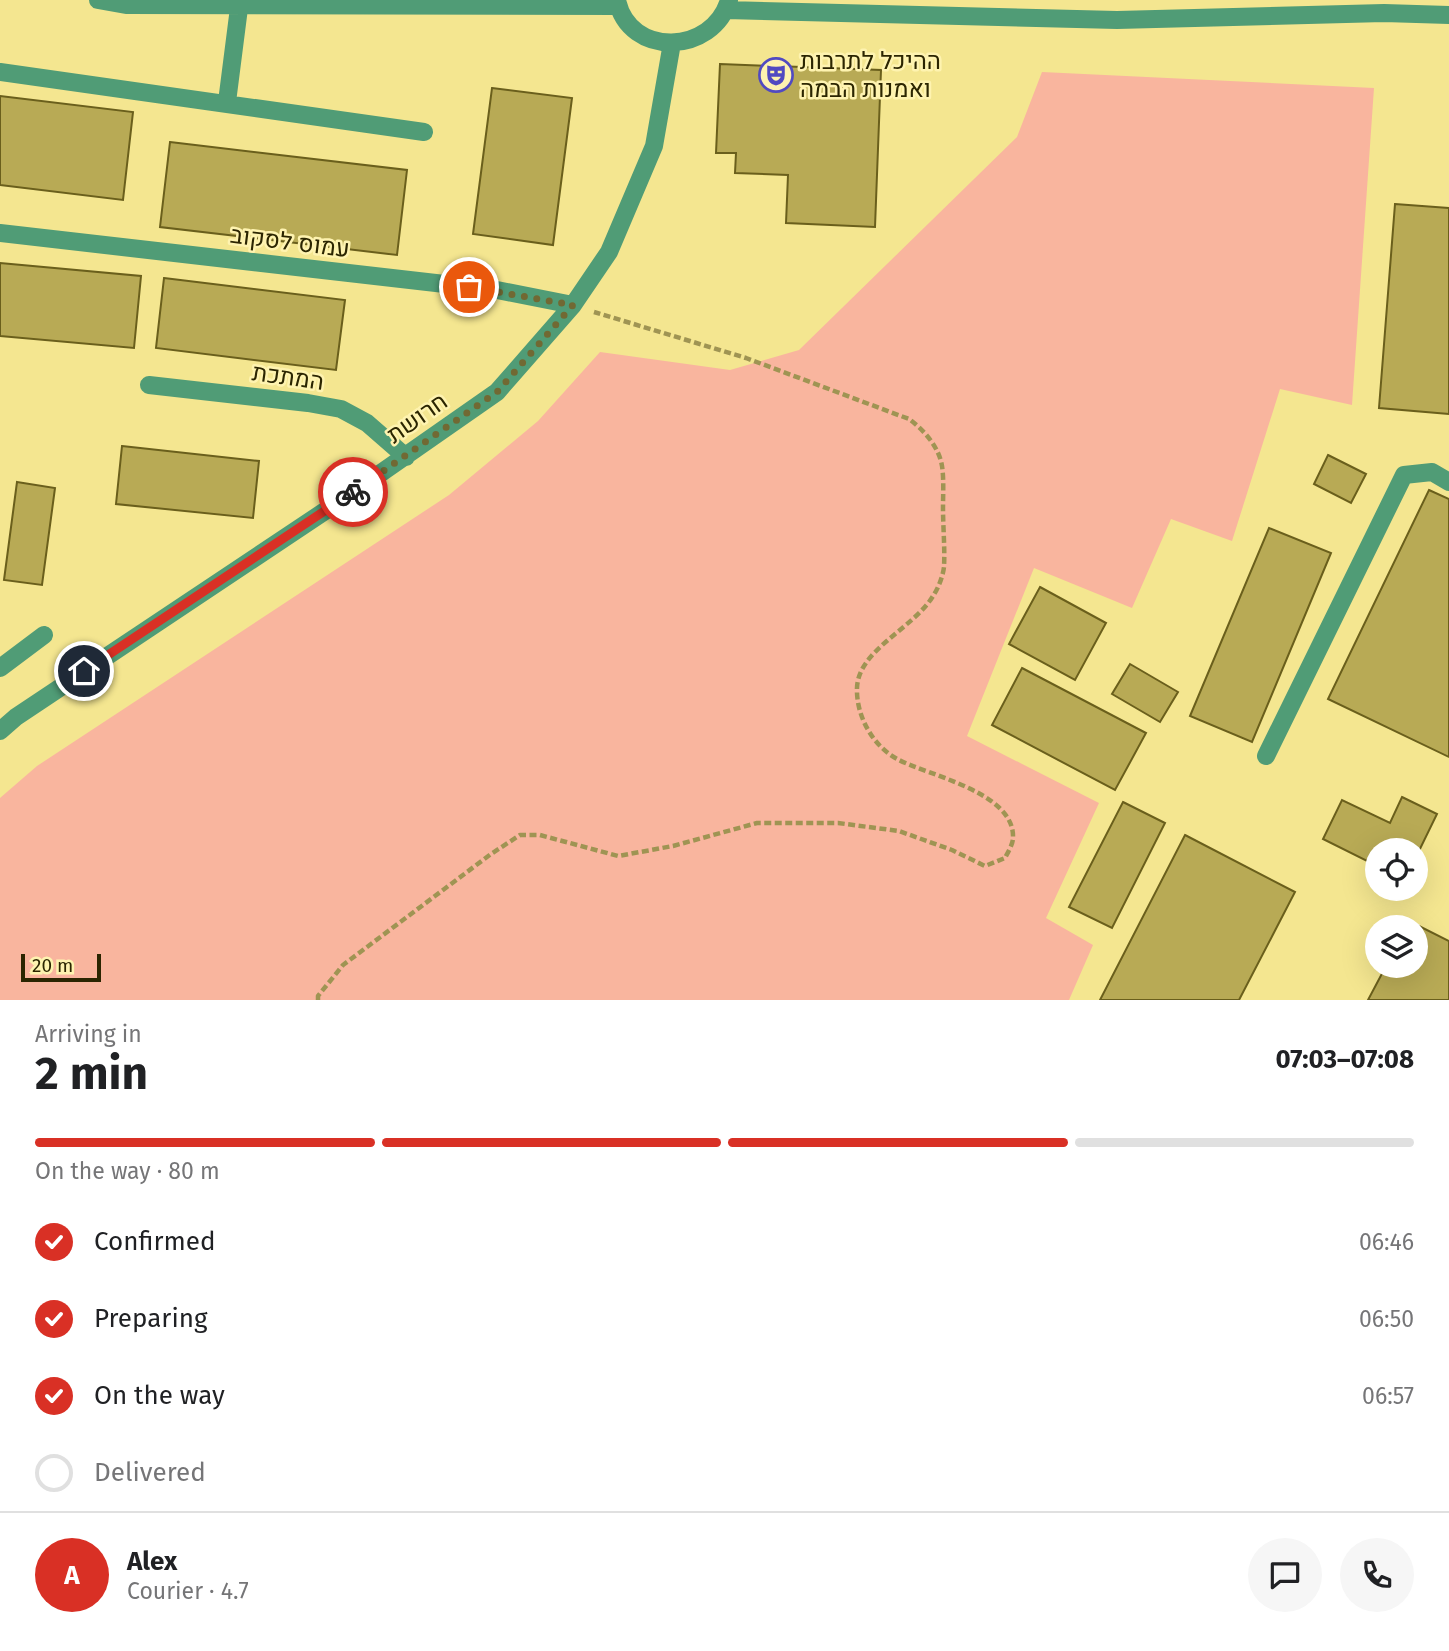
<!DOCTYPE html>
<meta charset="utf-8">
<style>
:root{--surface:#fff;--page:#f6f6f6;--text:#202124;--muted:#757577;--line:#e0e0e0;--accent:#d93025}
body{margin:0;font-family:"Fira Sans",Heebo,sans-serif;background:var(--page);color:var(--text);height:100vh;display:flex;flex-direction:column;font-size:26px;white-space:nowrap}
*{box-sizing:border-box;margin:0}
p{font-size:23px;color:var(--muted)}
.icon{flex:none;width:38px;height:38px;fill:none;stroke:currentColor;stroke-width:2;stroke-linecap:round;stroke-linejoin:round}
.map{position:relative;height:1000px;overflow:hidden}
.sheet{display:flex;flex-direction:column;background:var(--surface);flex:1}
.sheet>*{flex:none}
.tools{position:absolute;left:1365px;top:838px;display:grid;gap:14px}
.tools a{display:grid;place-items:center;width:63px;height:63px;border-radius:50%;background:var(--surface);box-shadow:0 7px 28px #0002;font-size:35px}
.scale{position:absolute;left:21px;bottom:18px;width:80px;box-sizing:border-box;padding-left:7px;border:4px solid #2b2501;border-top:0;font-size:19px;line-height:24px;white-space:nowrap;color:#2b2501;-webkit-text-stroke:5px #fef3b0;paint-order:stroke}
.pin{position:absolute;display:grid;place-items:center;width:60px;height:60px;color:#fff;margin:-30px;border:4px solid #fff;border-radius:50%;box-shadow:0 2px 7px #0007}
.courier{position:absolute;display:grid;place-items:center;width:70px;height:70px;margin:-35px;border:5px solid #d93025;border-radius:50%;background:#fff;color:#222;box-shadow:0 2px 9px #0007}
.overview em{font-style:normal;font-weight:700}
.overview div{display:flex;flex-direction:column-reverse}
.overview{display:flex;align-items:center;justify-content:space-between;height:119px;padding:0 35px}
h1{font-size:46px;font-weight:700;line-height:52px}
.bar{display:grid;grid-template-columns:repeat(4,1fr);gap:10px 7px;align-content:center;height:84px;padding:0 35px}
.bar i{height:9px;border-radius:5px;background:var(--line)}
.bar .active{background:var(--accent)}
.bar p{grid-column:span 4}
.line{display:flex;align-items:center;gap:18px;padding:0 35px;border-top:2px solid var(--line)}
.line div{flex:1}
.round{display:grid;place-items:center;flex:none;width:74px;height:74px;border-radius:37px;background:var(--page)}
ol{padding:0 35px;list-style:none}
li{display:flex;align-items:center;gap:21px;height:77px}
li p{margin-inline-start:auto}
li .icon{padding:7px;border-radius:50%;background:var(--accent);color:#fff;stroke-width:4}
li:last-child{color:var(--muted)}
li i{width:38px;height:38px;border:4px solid var(--line);border-radius:50%}
.map>svg:first-child{display:block}
.green{fill:#f9b59e}
.building{fill:#b8aa55;stroke:#6a5f1c;stroke-width:2}
.lines{fill:none;stroke-linecap:round;stroke-linejoin:round}
.path{stroke:#9f9453;stroke-width:4.5;stroke-dasharray:7 3.5;stroke-linecap:butt}
.minor{stroke:#509c76;stroke-width:18}
.done{stroke:#716933;stroke-width:7;stroke-dasharray:0 12.6}
.route{stroke:#d93025;stroke-width:9}
.labels{text-anchor:middle;dominant-baseline:central;stroke-width:5;stroke-linejoin:round;paint-order:stroke}
.poi-label{font-size:24px;fill:#2b2501;stroke:#fef3b0;text-anchor:start}
.street-label{font-size:24px;fill:#2b2501;stroke:#fef3b0}
</style>
<div class="map">
<svg width="1449" height="1000" viewBox="0 0 1449 1000">
<rect width="100%" height="100%" fill="#f4e690"/>
<!-- green -->
<path class="green" d="M1042,72L1374,88L1352,405L1280,389L1232,541L1171,519L1132,608L1034,568L967,736L1099,803L1046,918L1093,945L1069,1000H0V798L37,766L449,495L538,421L600,352L730,370L799,350L1017,137Z"/>
<!-- building -->
<path class="building" d="M720,64L881,70L875,227L786,223L788,175L735,173L736,153H716Z
M492,88L572,98L553,245L473,234Z
M0,96L133,112L123,200L0,185Z
M170,142L407,170L397,255L160,227Z
M1395,204L1449,208V414L1379,408Z
M0,263L141,276L134,348L0,336Z
M164,278L345,300L336,370L156,348Z
M122,446L259,461L253,518L116,504Z
M1328,455L1366,474L1351,503L1314,484Z
M17,482L55,488L42,585L4,580Z
M1429,490L1449,499V757L1328,699Z
M1269,528L1331,553L1252,742L1190,716Z
M1040,587L1106,623L1075,680L1009,644Z
M1130,664L1178,692L1160,722L1112,694Z
M1022,668L1146,733L1115,790L992,725Z
M1402,797L1437,814L1416,857V850H1377V866L1323,839L1342,800L1390,823Z
M1123,802L1165,823L1112,928L1069,907Z
M1185,835L1295,892L1239,1000H1100Z
M1409,921L1449,941V1000H1368L1386,966H1416V928H1405Z"/>
<g class="lines">
<!-- path -->
<path class="path" d="M318,1000V996L343,965L491,854L520,835H540L618,856L673,846L757,823H838L899,831L952,850L985,866L1005,858C1008,852 1013,844 1013,838C1015,792 929,776 897,759C873,746 856,716 857,688C858,650 914,628 933,596C938,589 943,576 944,567C945,548 943,527 943,508C943,495 944,479 942,466C939,447 924,430 909,419L746,358L594,312"/>
<!-- minor -->
<path class="minor" d="M98,0L126,5L618,6
M617,0C629,58 713,55 729,0
M726,10L1117,20L1384,13L1449,15
M0,72L424,132
M227,102L240,0
M0,233L497,290L573,305
M149,385L308,403L341,409L367,423L406,457
M0,668L44,635
M0,731L16,717L358,489L497,392L573,305L609,252L654,146L672,43
M1266,756L1404,475L1432,472L1449,482"/>
</g>
<g class="lines">
<!-- done -->
<path class="done" d="M353,492L497,392L573,305L469,287"/>
<!-- route -->
<path class="route" d="M84,671L353,492"/>
</g>
<!-- icons -->
<defs>
<g id="theatre-ring" transform="scale(1.75)"><circle r="9.5" fill="#fef3b0" stroke="#514ac1" stroke-width="1.5"/><path d="M-5-5.5Q0-4 5-5.5V0Q5 5 0 6Q-5 5-5 0ZM-3.3-2.5H-1v1.5H-3.3ZM1-2.5H3.3v1.5H1ZM-2.8 1Q0 5.5 2.8 1Z" fill="#514ac1"/></g>
</defs>
<g fill-rule="evenodd">
<use href="#theatre-ring" x="776" y="75"/>
</g>
<g class="labels">
<!-- poi labels -->
<g class="poi-label">
<text x="800" y="61">ההיכל לתרבות<tspan x="800" dy="28">ואמנות הבמה</tspan></text>
</g>
<!-- street labels -->
<g class="street-label">
<text transform="translate(290 242) rotate(7)">עמוס לסקוב</text>
<text transform="translate(288 377) rotate(8)">המתכת</text>
<text transform="translate(417 418) rotate(-35)">חרושת</text>
</g>
</g>
</svg>
<div class="tools">
<a><svg class="icon" aria-label="locate" viewBox="0 0 24 24"><circle cx="12" cy="12" r="6"/><path d="M12 2v4M12 18v4M2 12h4M18 12h4"/></svg></a>
<a><svg class="icon" aria-label="layers" viewBox="0 0 24 24"><path d="M12 4l9 5-9 5-9-5zM3 14l9 5 9-5"/></svg></a>
</div>
<div class="scale">20 m</div>
<div class="pin" style="left:469px;top:287px;background:#ea580c"><svg class="icon" aria-label="bag" viewBox="0 0 24 24"><path d="M5 8h14l-1 12H6zM9 8a3 3 0 0 1 6 0"/></svg></div>
<div class="pin" style="left:84px;top:671px;background:#1f2937"><svg class="icon" aria-label="home" viewBox="0 0 24 24"><path d="M3 11l9-7 9 7M6 9v11h12V9"/></svg></div>
<div class="courier" style="left:353px;top:492px"><svg class="icon" aria-label="bike" viewBox="0 0 24 24"><circle cx="6" cy="16" r="4"/><circle cx="18" cy="16" r="4"/><path d="M6 16l4-8h5l3 8M10 8l3 8H6M13 5h3"/></svg></div>
</div>
<section class="sheet">
<div class="overview"><div><h1>2 min</h1><p>Arriving in</p></div><em>07:03–07:08</em></div>
<div class="bar"><i class="active"></i><i class="active"></i><i class="active"></i><i></i><p>On the way · 80 m</p></div>
<ol>
<li><svg class="icon" aria-label="check" viewBox="0 0 24 24"><path d="M5 12l5 5 9-10"/></svg>Confirmed<p>06:46</p></li>
<li><svg class="icon" aria-label="check" viewBox="0 0 24 24"><path d="M5 12l5 5 9-10"/></svg>Preparing<p>06:50</p></li>
<li><svg class="icon" aria-label="check" viewBox="0 0 24 24"><path d="M5 12l5 5 9-10"/></svg>On the way<p>06:57</p></li>
<li><i></i>Delivered</li>
</ol>
<div class="line" style="height:126px"><b class="round" style="background:var(--accent);color:#fff">A</b><div><b>Alex</b><p>Courier · 4.7</p></div><a class="round"><svg class="icon" aria-label="chat" viewBox="0 0 24 24"><path d="M4 5h16v11H9l-5 4z"/></svg></a><a class="round"><svg class="icon" aria-label="phone" viewBox="0 0 24 24"><path d="M5 4h4l2 5-3 2q2 4 5 5l2-3 5 2v4C11 20 4 13 5 4z"/></svg></a></div>
</section>
